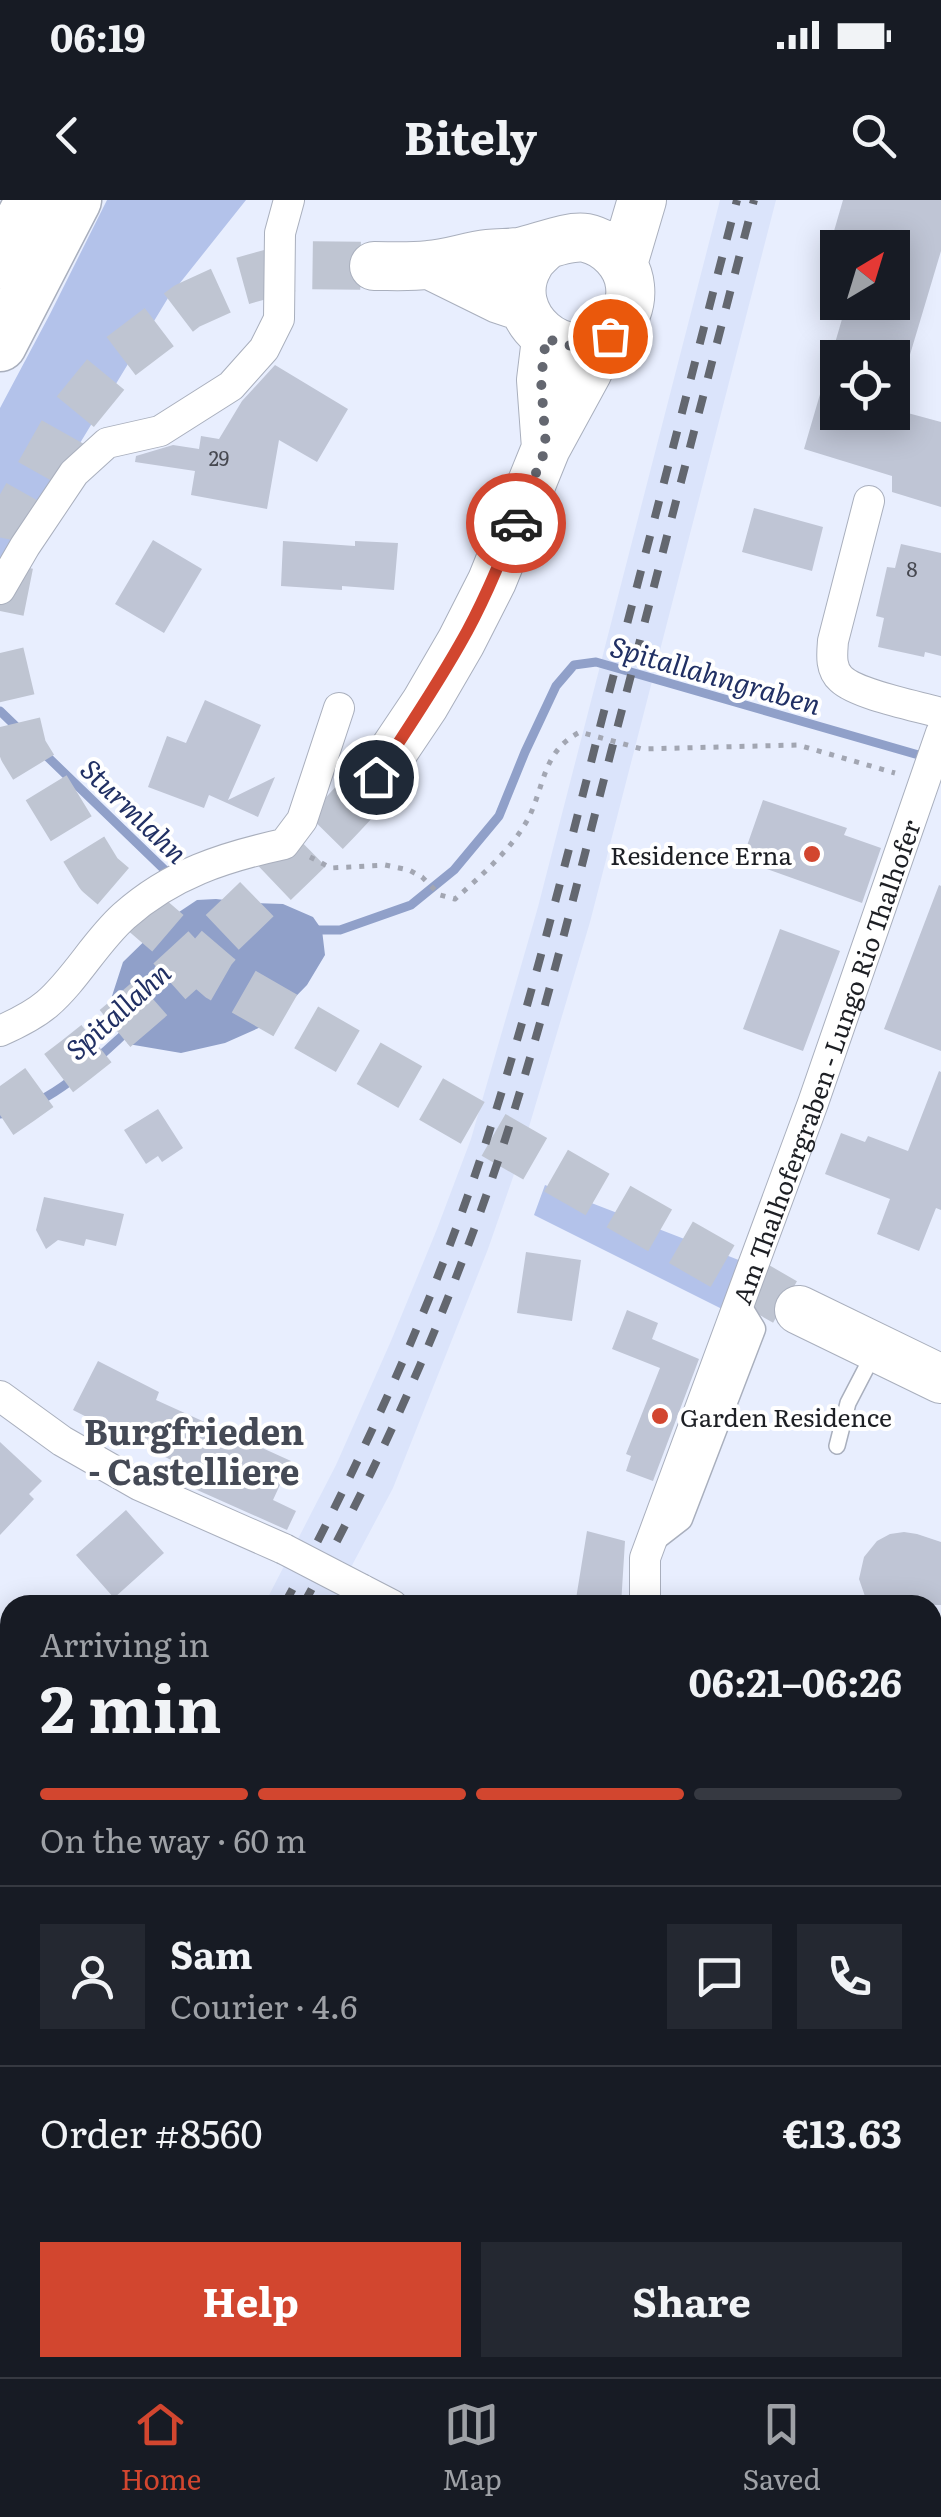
<!DOCTYPE html>
<meta charset="utf-8">
<style>
:root{--surface:#171b24;--page:#242831;--text:#f1f3f6;--muted:#9ea1a6;--line:#363941;--accent:#d2462f}
body{margin:0;font-family:Literata,serif;background:var(--page);color:var(--text);height:100vh;display:flex;flex-direction:column;font-size:38px;white-space:nowrap}
*{box-sizing:border-box;margin:0}
p{font-size:32px;color:var(--muted)}
.icon{flex:none;width:55px;height:55px;fill:none;stroke:currentColor;stroke-width:2;stroke-linecap:round;stroke-linejoin:round}
.map{position:relative;flex:1;overflow:hidden}
.details{position:absolute;left:0px;top:1395px;width:942px;height:782px;display:flex;flex-direction:column;background:var(--surface);border-radius:30px 30px 0 0;box-shadow:0 5px 25px #0003}
.details>*{flex:none}
.needle{width:65px;rotate:38deg}
.buttons{position:absolute;left:820px;top:30px;display:grid;gap:20px}
.buttons a{display:grid;place-items:center;width:90px;height:90px;border-radius:0px;background:var(--surface);box-shadow:0 5px 25px #0003;font-size:50px}
.pin{position:absolute;display:grid;place-items:center;width:85px;height:85px;color:#fff;margin:-42px;border:5px solid #fff;border-radius:50%;box-shadow:0 2px 10px #0007}
.courier{position:absolute;display:grid;place-items:center;width:100px;height:100px;margin:-50px;border:8px solid #d2462f;border-radius:50%;background:#fff;color:#222;box-shadow:0 2px 12px #0007}
.head em{font-style:normal;font-weight:700}
.head div{display:flex;flex-direction:column-reverse}
.head{display:flex;align-items:center;justify-content:space-between;height:170px;padding:0 40px}
h1{font-size:65px;font-weight:700;line-height:75px}
.bar{display:grid;grid-template-columns:repeat(4,1fr);gap:15px 10px;align-content:center;height:120px;padding:0 40px}
.bar i{height:12px;border-radius:8px;background:var(--line)}
.bar .on{background:var(--accent)}
.bar p{grid-column:span 4}
.line{display:flex;align-items:center;gap:25px;padding:0 40px;border-top:2px solid var(--line)}
.line div{flex:1}
.round{display:grid;place-items:center;flex:none;width:105px;height:105px;border-radius:0px;background:var(--page)}
.button{display:flex;gap:20px;margin-top:auto;padding:20px 40px}
.button a{flex:1;height:115px;border-radius:0px;background:var(--accent);color:#fff;font-size:40px;font-weight:700;line-height:115px;text-align:center}
.button a+a{background:var(--page);color:var(--text)}
.status{display:flex;justify-content:space-between;align-items:center;height:70px;padding:0 50px;background:var(--surface);direction:ltr}
.status svg{height:28px;fill:currentColor}
header{display:flex;justify-content:space-between;align-items:center;height:130px;padding:0 40px;background:var(--surface);font-size:45px;font-weight:700}
.menu{display:flex;justify-content:space-around;align-items:center;height:140px;border-top:2px solid var(--line);background:var(--surface);font-size:28px;color:var(--muted)}
.menu a{display:grid;justify-items:center;gap:5px}
.menu .on{color:var(--accent)}
.map>svg:first-child{display:block}
.built{fill:#dbe4fb}
.green{fill:#b3c2ea}
.water{fill:#90a0c9}
.lines{fill:none;stroke-linecap:round;stroke-linejoin:round}
.stream{stroke:#90a0c9;stroke-width:9}
.building{fill:#bfc5d5}
.primary-tunnel{stroke:#bfc5d2;stroke-width:48;stroke-dasharray:48 24;stroke-linecap:butt}
.service-casing{stroke:#a9afbd;stroke-width:18}
.pedestrian-casing{stroke:#a9afbd;stroke-width:25}
.minor-casing{stroke:#a9afbd;stroke-width:32}
.secondary-casing{stroke:#a9afbd;stroke-width:45}
.primary-casing{stroke:#a9afbd;stroke-width:50}
.motorway-casing{stroke:#a9afbd;stroke-width:55}
.path{stroke:#a2a6b2;stroke-width:5;stroke-dasharray:5 8;stroke-linecap:butt}
.service{stroke:#fff;stroke-width:15}
.pedestrian{stroke:#fff;stroke-width:22}
.minor{stroke:#fff;stroke-width:30}
.secondary{stroke:#fff;stroke-width:42}
.primary{stroke:#fff;stroke-width:48}
.motorway{stroke:#fff;stroke-width:52}
.rail{stroke:#63676f;stroke-width:8;stroke-dasharray:18 18;stroke-linecap:butt}
.minor-bridge-casing{stroke:#a9afbd;stroke-width:32;stroke-linecap:butt}
.minor-bridge{stroke:#fff;stroke-width:30}
.done{stroke:#646770;stroke-width:10;stroke-dasharray:0 18}
.route{stroke:#d2462f;stroke-width:12}
.poi-dot{fill:#d2462f;stroke:#fff;stroke-width:4}
.labels{text-anchor:middle;dominant-baseline:central;stroke-width:8;stroke-linejoin:round;paint-order:stroke}
.number-label{font-size:20px;fill:#464850}
.poi-label{font-size:25px;fill:#1d1f24;stroke:#fff;text-anchor:end}
.street-label{font-size:25px;fill:#1d1f24;stroke:#fff}
.water-label{font-size:28px;font-style:italic;fill:#213064;stroke:#fff}
.district-label{font-size:35px;font-weight:bold;fill:#454a56;stroke:#fff}
</style>
<div class="status"><b>06:19</b><svg viewBox="0 0 49 12"><path d="M0 12V9h3v3zM5 12V6h3v6zM10 12V3h3v9zM15 12V0h3v12zM26 1h20v11H26zM47 4h2v5h-2z"/></svg></div>
<header><svg class="icon" aria-label="back" viewBox="0 0 24 24"><path d="M15 5l-7 7 7 7"/></svg>Bitely<svg class="icon" aria-label="search" viewBox="0 0 24 24"><circle cx="10" cy="10" r="6"/><path d="M15 15l6 6"/></svg></header>
<div class="map">
<svg width="941" height="2177" viewBox="0 0 941 2177">
<rect width="100%" height="100%" fill="#e8eefe"/>
<!-- built -->
<path class="built" d="M720,0H776L590,722L520,957L488,1049L393,1288L331,1405H264L336,1265L391,1141L437,1029L471,939L538,707Z
M10,1784V1879L0,1891V1797Z"/>
<!-- green -->
<path class="green" d="M107,0H246L168,98L0,375V208L50,114Z
M545,985L749,1064L730,1113L534,1015Z"/>
<!-- water -->
<path class="water" d="M216,699L251,703L283,704L313,717L322,730L325,755L307,785L270,823L225,843L181,853L128,844L112,796L123,762L164,722L197,700Z"/>
<g class="lines">
<!-- stream -->
<path class="stream" d="M0,511L170,675
M315,730H340L411,705L454,670L499,616L525,552L556,486L574,465L596,462L929,558
M0,914C52,906 95,860 133,826"/>
</g>
<!-- building -->
<path class="building" d="M843,0H941V51L909,158H838V212H904L941,222V307L892,292V276L804,249L847,102H892V48L834,31Z
M275,165L348,209L317,262L279,240L267,309L191,295L195,271L135,262L136,256L173,245L199,249L201,236L219,239L242,201Z
M754,308L823,327L812,371L742,352Z
M153,340L202,369L164,433L115,404Z
M283,341L355,346V341L398,343L394,390L342,386V390L281,386Z
M901,344L941,353V456L925,452L924,457L878,447L884,418L876,416L880,398L887,367L895,368Z
M205,500L261,525L228,600L275,577L258,617L209,595L204,608L148,587L167,536L186,543Z
M763,600L847,628L844,635L881,648L862,703L742,660Z
M939,685L941,686V851L884,829Z
M780,729L840,751L803,851L743,829Z
M939,871L941,872V1010L936,1008L919,1051L877,1034L890,999L825,974L841,933L865,942L868,936L908,951Z
M158,909L183,948L162,962L158,956L146,964L124,930Z
M44,997L124,1014L116,1046L86,1039L84,1046L58,1040L46,1049L36,1030Z
M526,1052L581,1060L572,1121L517,1113Z
M627,1110L658,1123L652,1139L699,1159L653,1281L626,1271L631,1256L626,1254L660,1168L612,1149Z
M98,1161L159,1192L156,1200L291,1261L273,1300L296,1311L287,1330L168,1277L175,1262L73,1210Z
M0,1242L42,1281L29,1294L34,1299L0,1335Z
M126,1310L164,1353L114,1398L76,1355Z
M587,1331L625,1341L621,1405H575Z
M904,1332L917,1334L941,1342V1405H868L859,1379L864,1357L877,1341L890,1334Z"/>
<g class="lines">
<!-- primary-tunnel -->
<path class="primary-tunnel" d="M0,411L21,306L71,217L120,157L187,106L242,81L300,65L374,66
M0,453L23,550L99,674L220,778L799,1110
M0,915C94,852 177,777 258,698C299,659 340,620 376,577"/>
<!-- service casing -->
<g class="service-casing">
<path id="service" d="M837,1246L848,1203L874,1153
M932,1696L941,1701
M932,2128L941,2117
M893,2177L901,2168"/>
</g>
<!-- pedestrian casing -->
<g class="pedestrian-casing">
<path id="pedestrian" d="M650,1343L681,1319L754,1129L740,1106"/>
</g>
<!-- minor casing -->
<g class="minor-casing">
<g id="minor">
<path d="M869,301L833,441C832,454 830,469 841,479C858,495 917,506 941,513"/>
<path d="M0,389L25,346L74,273L107,243L160,231L231,186L264,149L279,119L280,33L289,0"/>
<path d="M0,831C16,824 34,815 47,804C76,779 95,742 124,716C171,674 224,657 284,644L302,620L339,508"/>
<path d="M0,1196L62,1241L139,1285L284,1349"/>
<path d="M361,1389L392,1405"/>
<path id="s1" d="M645,1405V1358L813,903L941,533"/>
<path d="M932,1752L941,1757"/>
<path d="M283,2177L290,2168"/>
</g>
</g>
<!-- secondary casing -->
<g class="secondary-casing">
<path id="secondary" d="M932,2028L941,2017
M813,2177L820,2168"/>
</g>
<!-- primary casing -->
<g class="primary-casing">
<path id="primary" d="M623,64L642,0
M430,65L499,99L523,107
M374,66C392,66 410,67 428,65C448,64 468,56 488,54C499,53 509,53 519,52C539,48 568,35 586,38C609,43 628,64 630,86C632,105 625,122 611,134C566,174 499,115 529,64C532,58 539,52 544,47
M546,248L541,180L546,139
M376,577L425,504L461,442L492,381L546,248L588,171L592,145
M799,1110L941,1179"/>
</g>
<!-- motorway casing -->
<g class="motorway-casing">
<path id="motorway" d="M0,62L32,0
M0,145L75,0"/>
</g>
<!-- path -->
<path class="path" d="M310,657L331,668L385,665L409,670L422,677L440,695L455,699C480,677 514,647 529,617C545,584 543,551 580,532L642,549L798,545L895,573"/>
<!-- service -->
<use href="#service" class="service"/>
<!-- pedestrian -->
<use href="#pedestrian" class="pedestrian"/>
<!-- minor -->
<use href="#minor" class="minor"/>
<!-- secondary -->
<use href="#secondary" class="secondary"/>
<!-- primary -->
<use href="#primary" class="primary"/>
<!-- motorway -->
<use href="#motorway" class="motorway"/>
<!-- rail -->
<path class="rail" d="M284,1405C364,1257 434,1102 486,942C531,802 566,661 602,519C648,346 692,173 737,0
M303,1405C383,1259 450,1107 502,949C544,820 576,687 610,556C658,371 706,185 754,0
M0,1823L10,1811
M0,1850L10,1837"/>
<!-- minor-bridge casing -->
<g class="minor-bridge-casing">
<path id="minor-bridge" d="M284,1349L361,1389"/>
</g>
<!-- minor-bridge -->
<use href="#minor-bridge" class="minor-bridge"/>
</g>
<g class="lines">
<!-- done -->
<path class="done" d="M516,323L546,248L541,180L546,138C573,149 584,149 610,136"/>
<!-- route -->
<path class="route" d="M376,577C405,533 434,490 460,444C482,406 499,364 516,323"/>
</g>
<!-- markers -->
<g class="poi-dot">
<circle cx="812" cy="654" r="10"/>
<circle cx="660" cy="1216" r="10"/>
</g>
<g class="labels">
<!-- number labels -->
<g class="number-label">
<text x="219" y="257">29</text>
<text x="912" y="368">8</text>
</g>
<!-- poi labels -->
<g class="poi-label">
<text x="792" y="654">Residence Erna</text>
<text x="680" y="1216" text-anchor="start">Garden Residence</text>
</g>
<!-- street labels -->
<g class="street-label">
<text stroke="none"><textPath href="#s1" startOffset="575">Am Thalhofergraben - Lungo Rio Thalhofer</textPath></text>
</g>
<!-- water labels -->
<g class="water-label">
<text transform="translate(716 474) rotate(16)">Spitallahngraben</text>
<text transform="translate(135 610) rotate(44)">Sturmlahn</text>
<text transform="translate(117 810) rotate(-42)">Spitallahn</text>
</g>
<!-- district labels -->
<g class="district-label">
<text x="194" y="1230">Burgfrieden<tspan x="194" dy="40">- Castelliere</tspan></text>
</g>
</g>
</svg>
<div class="buttons">
<a><svg class="needle" viewBox="-14 -14 28 28"><path d="M0-13l5 13h-10z" fill="#e53935"/><path d="M0 13l5-13h-10z" fill="#9ea1a6"/></svg></a>
<a><svg class="icon" aria-label="locate" viewBox="0 0 24 24"><circle cx="12" cy="12" r="6"/><path d="M12 2v4M12 18v4M2 12h4M18 12h4"/></svg></a>
</div>
<div class="pin" style="left:610px;top:136px;background:#ea580c"><svg class="icon" aria-label="bag" viewBox="0 0 24 24"><path d="M5 8h14l-1 12H6zM9 8a3 3 0 0 1 6 0"/></svg></div>
<div class="pin" style="left:376px;top:577px;background:#1f2937"><svg class="icon" aria-label="home" viewBox="0 0 24 24"><path d="M3 11l9-7 9 7M6 9v11h12V9"/></svg></div>
<div class="courier" style="left:516px;top:323px"><svg class="icon" aria-label="car" viewBox="0 0 24 24"><path d="M5 17H2v-5l4-1 3-4h7l3 4 3 1v5h-3M9 17h6M6 11h13"/><circle cx="7" cy="17" r="2"/><circle cx="17" cy="17" r="2"/></svg></div>
<section class="details">
<div class="head"><div><h1>2 min</h1><p>Arriving in</p></div><em>06:21–06:26</em></div>
<div class="bar"><i class="on"></i><i class="on"></i><i class="on"></i><i></i><p>On the way · 60 m</p></div>
<div class="line" style="height:180px"><a class="round"><svg class="icon" aria-label="person" viewBox="0 0 24 24"><circle cx="12" cy="8" r="4"/><path d="M4 21q1-7 8-7t8 7"/></svg></a><div><b>Sam</b><p>Courier · 4.6</p></div><a class="round"><svg class="icon" aria-label="chat" viewBox="0 0 24 24"><path d="M4 5h16v11H9l-5 4z"/></svg></a><a class="round"><svg class="icon" aria-label="phone" viewBox="0 0 24 24"><path d="M5 4h4l2 5-3 2q2 4 5 5l2-3 5 2v4C11 20 4 13 5 4z"/></svg></a></div>
<div class="line" style="height:130px"><div>Order #8560</div><b>€13.63</b></div>
<div class="button"><a>Help</a><a>Share</a></div>
</section>
</div>
<nav class="menu">
<a class="on"><svg class="icon" aria-label="home" viewBox="0 0 24 24"><path d="M3 11l9-7 9 7M6 9v11h12V9"/></svg>Home</a>
<a><svg class="icon" aria-label="map" viewBox="0 0 24 24"><path d="M3 6l6-2 6 2 6-2v14l-6 2-6-2-6 2zM9 4v14M15 6v14"/></svg>Map</a>
<a><svg class="icon" aria-label="saved" viewBox="0 0 24 24"><path d="M7 4h10v16l-5-4-5 4z"/></svg>Saved</a>
</nav>
